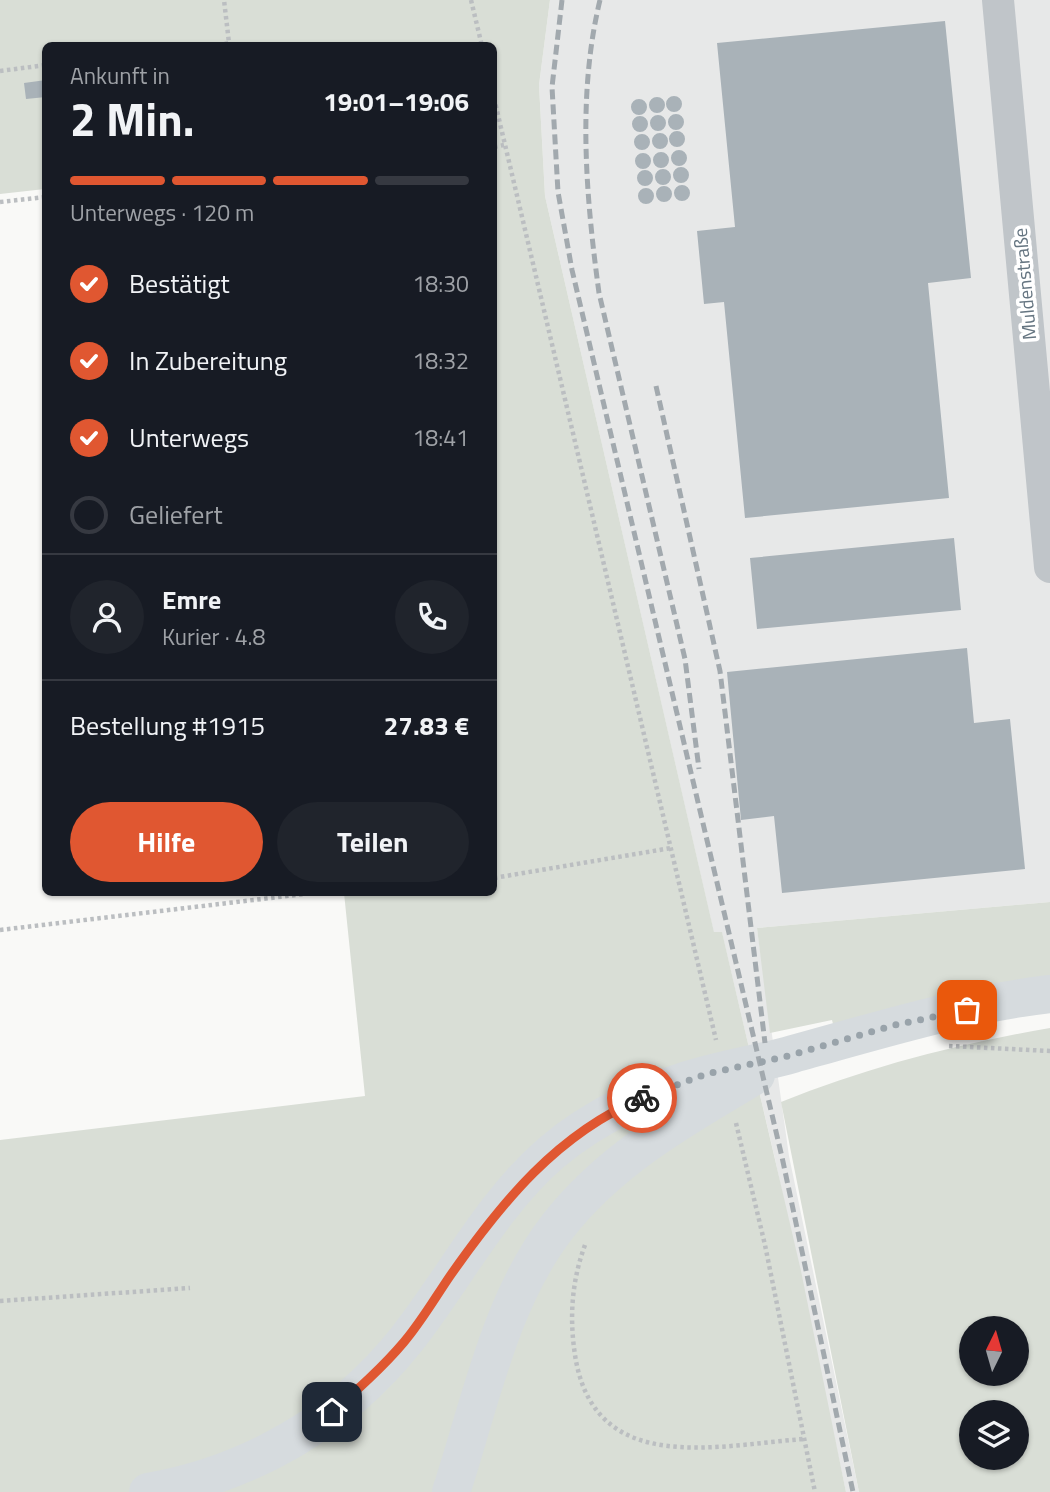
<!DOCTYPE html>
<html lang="de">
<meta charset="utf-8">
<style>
:root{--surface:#171b24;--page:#20242c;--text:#f1f3f6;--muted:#9ea1a6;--line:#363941;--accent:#e05731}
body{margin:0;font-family:"Titillium Web",sans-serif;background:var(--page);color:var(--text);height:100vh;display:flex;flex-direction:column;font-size:26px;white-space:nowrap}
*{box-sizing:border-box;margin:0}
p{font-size:23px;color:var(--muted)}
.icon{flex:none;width:38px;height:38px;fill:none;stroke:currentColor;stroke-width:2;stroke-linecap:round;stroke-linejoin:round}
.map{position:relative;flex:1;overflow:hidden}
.drawer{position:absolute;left:42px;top:42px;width:455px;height:854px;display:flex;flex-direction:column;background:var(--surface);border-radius:10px;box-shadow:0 2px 5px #0004}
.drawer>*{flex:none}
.needle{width:46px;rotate:5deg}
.fabs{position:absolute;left:959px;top:1316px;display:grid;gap:14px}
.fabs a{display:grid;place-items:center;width:70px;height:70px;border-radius:50%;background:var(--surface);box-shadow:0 2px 5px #0004;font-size:35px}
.pin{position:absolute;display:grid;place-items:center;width:60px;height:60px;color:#fff;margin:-30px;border-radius:14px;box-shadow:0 4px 10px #0006}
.courier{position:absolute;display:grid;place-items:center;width:70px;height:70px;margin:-35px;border:5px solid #e05731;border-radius:50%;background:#fff;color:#222;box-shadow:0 2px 9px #0007}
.headline em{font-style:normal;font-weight:700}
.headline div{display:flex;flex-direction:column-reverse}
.headline{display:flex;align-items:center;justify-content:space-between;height:119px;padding:0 28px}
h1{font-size:46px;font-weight:700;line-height:52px}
.bar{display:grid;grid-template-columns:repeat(4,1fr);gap:10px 7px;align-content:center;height:84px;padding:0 28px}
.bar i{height:9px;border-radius:5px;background:var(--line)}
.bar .selected{background:var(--accent)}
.bar p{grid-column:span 4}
.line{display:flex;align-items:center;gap:18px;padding:0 28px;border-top:2px solid var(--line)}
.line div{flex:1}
.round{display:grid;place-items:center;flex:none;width:74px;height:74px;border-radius:37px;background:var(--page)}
ol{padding:0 28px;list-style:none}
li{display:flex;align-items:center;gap:21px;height:77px}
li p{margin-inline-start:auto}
li .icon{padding:7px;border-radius:50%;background:var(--accent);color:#fff;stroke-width:4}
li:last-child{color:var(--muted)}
li i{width:38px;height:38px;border:4px solid var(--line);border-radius:50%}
.action{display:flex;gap:14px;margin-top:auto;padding:14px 28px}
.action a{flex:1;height:80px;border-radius:42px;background:var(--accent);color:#fff;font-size:28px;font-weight:700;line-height:80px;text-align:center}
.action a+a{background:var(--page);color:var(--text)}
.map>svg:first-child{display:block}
.built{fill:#e7e8e8}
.green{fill:#d9ded6;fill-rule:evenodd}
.building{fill:#a9b2b8}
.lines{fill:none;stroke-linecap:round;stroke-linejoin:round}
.path{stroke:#bbbec1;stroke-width:4.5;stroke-dasharray:3.5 3.5;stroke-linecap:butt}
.minor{stroke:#c0c5c9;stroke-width:32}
.highway{stroke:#d6dbde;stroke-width:38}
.rail{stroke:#a2a9ae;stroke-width:5;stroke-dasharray:10 5;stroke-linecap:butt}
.done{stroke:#99a3aa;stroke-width:7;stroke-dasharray:0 12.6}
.route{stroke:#e05731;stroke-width:9}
.labels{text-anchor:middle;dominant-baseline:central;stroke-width:7;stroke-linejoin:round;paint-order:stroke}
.street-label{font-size:19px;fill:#657581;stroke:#fff}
</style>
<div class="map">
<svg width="1050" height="1492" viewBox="0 0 1050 1492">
<rect width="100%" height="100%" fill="#f9f9f7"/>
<!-- built -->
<path class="built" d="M550,0H1050V902L757,928L789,1156L859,1492H846L775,1159L722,933H714L545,196L539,85Z"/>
<!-- green -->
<path class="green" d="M0,0H550L539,85L545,196L714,932H722L801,1271L846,1492H0V1140L365,1096L344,893L494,892V46H46L45,189L0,194Z
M1050,902V979L833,1024L832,1020L770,1033L757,928Z
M1050,1028V1492H859L781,1102C868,1067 957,1044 1050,1028ZM971,1328H1017V1374H971ZM971,1412H1017V1458H971Z"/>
<!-- building -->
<path class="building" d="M945,21L971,278L928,283L949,498L745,518L724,302L704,304L697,231L735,227L717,43Z
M46,80V97L26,99L24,83Z
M666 104a8 8 0 1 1 16 0a8 8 0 1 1-16 0Z
M649 105a8 8 0 1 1 16 0a8 8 0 1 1-16 0Z
M631 107a8 8 0 1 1 16 0a8 8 0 1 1-16 0Z
M668 122a8 8 0 1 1 16 0a8 8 0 1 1-16 0Z
M650 123a8 8 0 1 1 16 0a8 8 0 1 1-16 0Z
M632 124a8 8 0 1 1 16 0a8 8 0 1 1-16 0Z
M669 139a8 8 0 1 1 16 0a8 8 0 1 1-16 0Z
M652 141a8 8 0 1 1 16 0a8 8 0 1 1-16 0Z
M634 142a8 8 0 1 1 16 0a8 8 0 1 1-16 0Z
M671 158a8 8 0 1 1 16 0a8 8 0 1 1-16 0Z
M653 160a8 8 0 1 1 16 0a8 8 0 1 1-16 0Z
M635 161a8 8 0 1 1 16 0a8 8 0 1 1-16 0Z
M673 175a8 8 0 1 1 16 0a8 8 0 1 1-16 0Z
M655 177a8 8 0 1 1 16 0a8 8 0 1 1-16 0Z
M637 178a8 8 0 1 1 16 0a8 8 0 1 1-16 0Z
M674 193a8 8 0 1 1 16 0a8 8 0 1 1-16 0Z
M656 194a8 8 0 1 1 16 0a8 8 0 1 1-16 0Z
M638 196a8 8 0 1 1 16 0a8 8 0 1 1-16 0Z
M954,538L961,610L757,629L750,558Z
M967,648L974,723L1010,719L1025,869L782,893L774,816L741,820L727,672Z"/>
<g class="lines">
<!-- path -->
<path class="path" d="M471,0L482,46
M211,46L229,43L224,0
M0,71L46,65
M494,98L716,1040
M494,147L504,145
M0,202L46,197
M494,878L671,848
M0,930L321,892
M949,1046L1050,1051
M736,1123L765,1245L815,1492
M585,1245C571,1283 569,1321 576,1361C598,1477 718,1445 804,1439
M0,1301L190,1288"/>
<!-- minor -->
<path class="minor" d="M998,0L1050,567"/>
<!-- highway -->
<path class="highway" d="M148,1492C250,1474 341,1422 406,1340C455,1278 491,1205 551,1153C594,1116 654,1088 709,1074C737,1066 766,1062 793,1054C877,1031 963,1004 1050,994
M451,1492C480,1404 500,1300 558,1226C610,1159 685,1117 756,1075"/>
<!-- rail -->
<path class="rail" d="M562,0L552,87L558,192L572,270L782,1157L853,1492
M600,0C577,95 586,197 599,293L685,659L699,769
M656,386L720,671L765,1043"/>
</g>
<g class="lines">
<!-- done -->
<path class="done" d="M642,1098L706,1074L788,1056L895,1025L967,1010"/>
<!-- route -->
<path class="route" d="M332,1412C357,1390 383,1367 404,1342C421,1322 435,1298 450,1276C502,1202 557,1134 642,1098"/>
</g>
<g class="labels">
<!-- street labels -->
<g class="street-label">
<text transform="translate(1024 284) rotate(-95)">Muldenstraße</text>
</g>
</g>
</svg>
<div class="fabs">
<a><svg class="needle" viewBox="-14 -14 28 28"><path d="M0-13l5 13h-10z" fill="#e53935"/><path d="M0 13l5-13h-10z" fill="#9ea1a6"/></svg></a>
<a><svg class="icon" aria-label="layers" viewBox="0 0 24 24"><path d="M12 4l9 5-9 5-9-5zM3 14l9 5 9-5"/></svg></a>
</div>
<div class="pin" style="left:967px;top:1010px;background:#ea580c"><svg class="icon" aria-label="bag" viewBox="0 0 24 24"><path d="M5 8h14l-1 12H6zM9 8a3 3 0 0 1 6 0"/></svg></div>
<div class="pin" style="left:332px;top:1412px;background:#1f2937"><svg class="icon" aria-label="home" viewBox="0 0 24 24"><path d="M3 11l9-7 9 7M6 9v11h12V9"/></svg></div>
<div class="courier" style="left:642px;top:1098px"><svg class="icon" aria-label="bike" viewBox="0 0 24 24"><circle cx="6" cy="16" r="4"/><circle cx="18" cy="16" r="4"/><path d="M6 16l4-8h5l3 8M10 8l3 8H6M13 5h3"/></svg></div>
<section class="drawer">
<div class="headline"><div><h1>2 Min.</h1><p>Ankunft in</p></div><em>19:01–19:06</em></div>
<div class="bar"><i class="selected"></i><i class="selected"></i><i class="selected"></i><i></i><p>Unterwegs · 120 m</p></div>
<ol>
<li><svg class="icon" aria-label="check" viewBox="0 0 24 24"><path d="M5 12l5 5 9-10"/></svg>Bestätigt<p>18:30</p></li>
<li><svg class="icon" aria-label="check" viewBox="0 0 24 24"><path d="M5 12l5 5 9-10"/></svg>In Zubereitung<p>18:32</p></li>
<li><svg class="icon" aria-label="check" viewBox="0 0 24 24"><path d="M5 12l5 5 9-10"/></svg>Unterwegs<p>18:41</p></li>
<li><i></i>Geliefert</li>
</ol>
<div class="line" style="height:126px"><a class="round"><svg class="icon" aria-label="person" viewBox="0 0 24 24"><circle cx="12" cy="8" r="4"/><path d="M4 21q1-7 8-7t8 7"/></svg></a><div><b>Emre</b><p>Kurier · 4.8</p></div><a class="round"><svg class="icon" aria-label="phone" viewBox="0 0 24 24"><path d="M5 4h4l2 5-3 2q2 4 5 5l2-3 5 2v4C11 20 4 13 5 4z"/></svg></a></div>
<div class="line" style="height:91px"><div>Bestellung #1915</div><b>27.83 €</b></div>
<div class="action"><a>Hilfe</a><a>Teilen</a></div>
</section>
</div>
